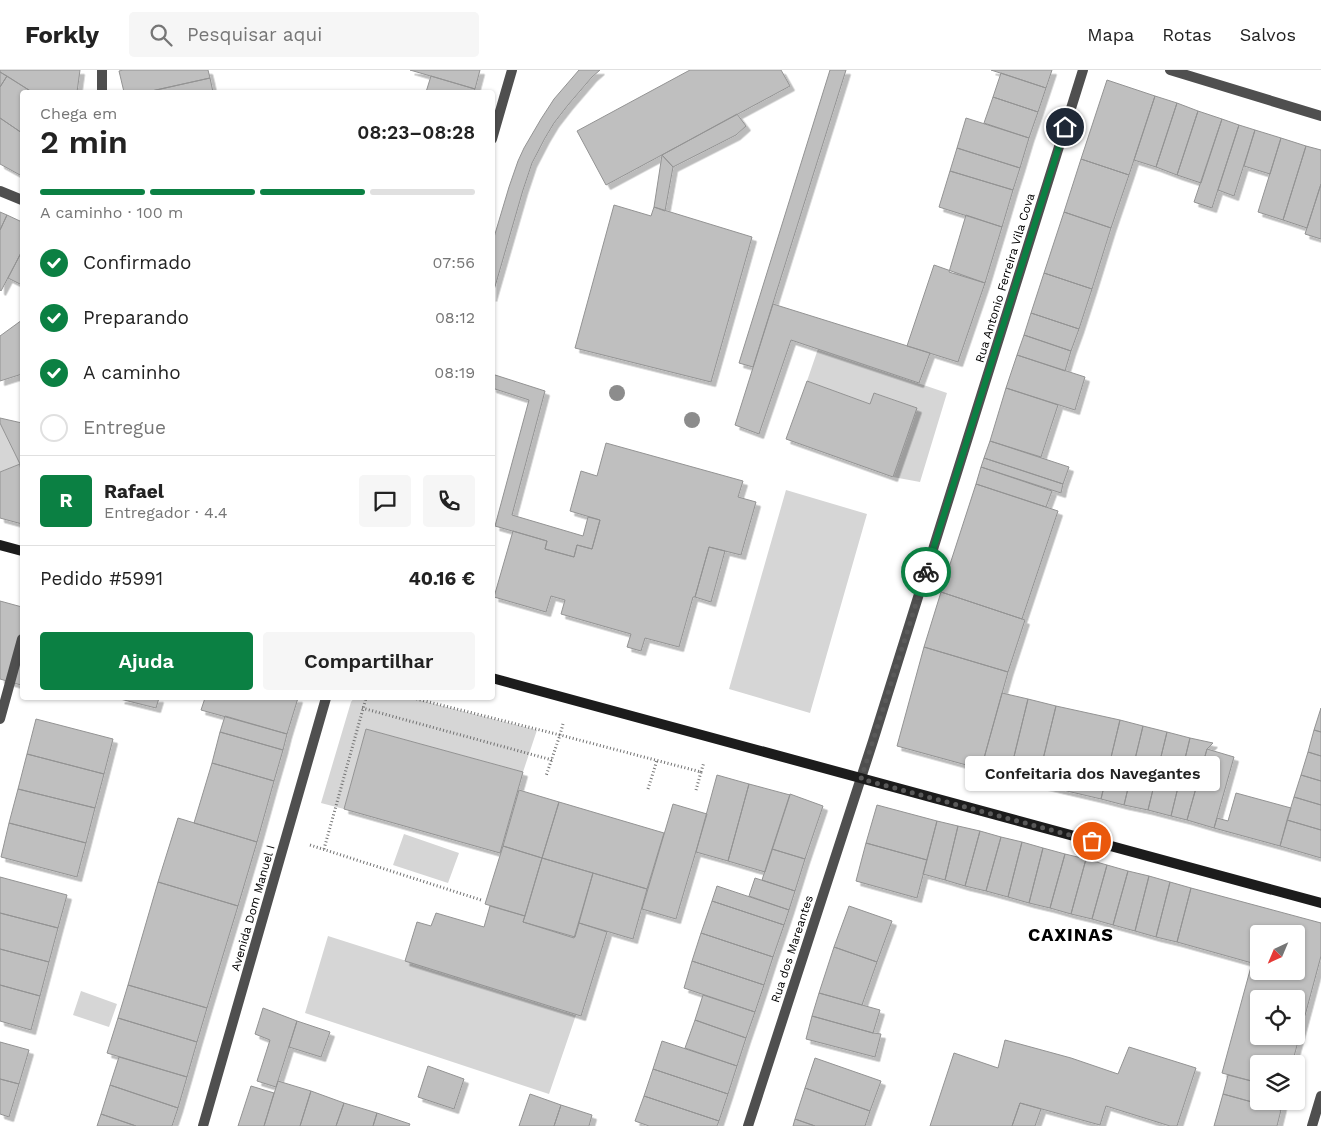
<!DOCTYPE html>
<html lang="pt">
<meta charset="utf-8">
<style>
:root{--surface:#fff;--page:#f6f6f6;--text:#222;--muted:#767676;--line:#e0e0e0;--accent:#0b8043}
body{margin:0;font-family:"Work Sans",sans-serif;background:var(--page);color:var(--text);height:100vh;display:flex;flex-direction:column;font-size:19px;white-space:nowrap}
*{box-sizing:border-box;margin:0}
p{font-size:16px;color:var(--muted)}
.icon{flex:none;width:28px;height:28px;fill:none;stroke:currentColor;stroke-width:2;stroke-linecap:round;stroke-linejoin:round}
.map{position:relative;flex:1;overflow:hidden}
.sheet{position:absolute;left:20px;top:20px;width:475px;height:610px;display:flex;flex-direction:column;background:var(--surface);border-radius:5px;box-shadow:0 1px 4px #0004}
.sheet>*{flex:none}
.needle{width:32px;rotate:224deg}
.controls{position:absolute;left:1250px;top:855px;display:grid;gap:10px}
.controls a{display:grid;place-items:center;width:55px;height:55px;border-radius:5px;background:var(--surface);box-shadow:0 1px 4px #0004;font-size:25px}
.pin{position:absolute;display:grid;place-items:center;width:42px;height:42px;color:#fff;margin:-21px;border:2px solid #fff;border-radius:50%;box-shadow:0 1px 5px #0007}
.courier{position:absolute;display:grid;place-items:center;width:50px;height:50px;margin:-25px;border:4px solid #0b8043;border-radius:50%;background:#fff;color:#222;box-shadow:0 1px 6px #0007}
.bubble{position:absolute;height:35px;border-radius:5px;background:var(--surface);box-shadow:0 1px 4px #0004;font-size:16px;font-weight:600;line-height:35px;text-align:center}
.overview em{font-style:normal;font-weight:600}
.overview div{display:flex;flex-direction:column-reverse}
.overview{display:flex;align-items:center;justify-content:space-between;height:85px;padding:0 20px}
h1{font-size:32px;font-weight:600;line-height:38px}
.bar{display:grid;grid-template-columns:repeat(4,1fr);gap:8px 5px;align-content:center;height:60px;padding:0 20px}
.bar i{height:6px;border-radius:4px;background:var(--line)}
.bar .current{background:var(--accent)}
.bar p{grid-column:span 4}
.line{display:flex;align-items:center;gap:12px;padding:0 20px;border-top:1px solid var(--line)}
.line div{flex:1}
.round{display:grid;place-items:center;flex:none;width:52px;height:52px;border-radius:5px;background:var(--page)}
ol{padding:0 20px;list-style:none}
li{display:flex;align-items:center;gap:15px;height:55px}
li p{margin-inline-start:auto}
li .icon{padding:5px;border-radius:50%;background:var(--accent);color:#fff;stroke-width:4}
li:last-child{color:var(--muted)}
li i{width:28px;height:28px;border:2px solid var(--line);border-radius:50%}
.action{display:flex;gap:10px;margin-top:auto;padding:10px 20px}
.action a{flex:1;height:58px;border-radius:5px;background:var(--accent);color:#fff;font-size:20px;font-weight:600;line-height:58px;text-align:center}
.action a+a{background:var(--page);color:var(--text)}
header{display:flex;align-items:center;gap:30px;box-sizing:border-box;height:70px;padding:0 25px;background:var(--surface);border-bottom:1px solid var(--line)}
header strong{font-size:24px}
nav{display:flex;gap:28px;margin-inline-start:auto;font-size:18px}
.search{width:350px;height:45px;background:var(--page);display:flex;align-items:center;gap:12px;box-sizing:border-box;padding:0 18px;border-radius:5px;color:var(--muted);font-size:19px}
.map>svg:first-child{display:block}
.green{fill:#d6d6d6}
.building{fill:#bfbfbf;stroke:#939393;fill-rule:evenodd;filter:url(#shadow)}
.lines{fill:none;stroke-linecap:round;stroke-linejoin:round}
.path{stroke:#717171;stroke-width:3;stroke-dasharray:1 2.5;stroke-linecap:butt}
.minor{stroke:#4f4f4f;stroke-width:10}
.tertiary{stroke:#4f4f4f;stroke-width:10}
.secondary{stroke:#1c1c1c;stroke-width:10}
.tree{fill:#8c8c8c}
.done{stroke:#595959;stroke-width:5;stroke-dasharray:0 9}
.route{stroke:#0b8043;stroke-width:6}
.labels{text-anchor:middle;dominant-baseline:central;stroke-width:4;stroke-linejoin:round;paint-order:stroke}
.street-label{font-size:12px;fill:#000;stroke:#fff}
.district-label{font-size:18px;font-weight:bold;letter-spacing:1px;fill:#000;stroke:#fff}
</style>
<header>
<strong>Forkly</strong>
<div class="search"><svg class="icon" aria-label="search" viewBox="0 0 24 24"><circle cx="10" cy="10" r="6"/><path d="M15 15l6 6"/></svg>Pesquisar aqui</div>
<nav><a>Mapa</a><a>Rotas</a><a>Salvos</a></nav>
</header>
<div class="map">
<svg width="1321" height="1056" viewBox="0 0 1321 1056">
<defs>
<filter id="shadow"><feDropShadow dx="4.5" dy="4.5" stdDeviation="0" flood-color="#0004"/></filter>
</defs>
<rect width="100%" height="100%" fill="#fff"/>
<!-- green -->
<path class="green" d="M818,279L947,323L920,412L893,407L916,338L875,323L870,334L807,311Z
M0,353L20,394L0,402Z
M786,420L867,444L810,643L729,619Z
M354,628H411L537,660L523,702L366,659L344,739L321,733L351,632Z
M404,764L459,783L448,813L393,795Z
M328,866L576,945L549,1024L305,943Z
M81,921L117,934L109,957L73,945Z"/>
<!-- building -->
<path class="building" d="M0,0H80L77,22H32L0,2Z
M123,0H208L210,8L147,22H124L119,1Z
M410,0H480L475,19Z
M579,0H600L592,7L568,35L554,53L545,68L532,93L523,120L492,227V174L509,117L518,91L524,78L541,49L554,29Z
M690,0H781L790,16L606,115L577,61Z
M830,0H846L753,297L739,293Z
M991,0H1052L1046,18Z
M0,2L7,6L0,17Z
M1001,3L1046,18L1038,42L993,27Z
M7,6L32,22H22V63L0,48V17Z
M431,6L475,19L474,22H426Z
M210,8L213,22H147Z
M1107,10L1155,26L1129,105L1081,89Z
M1155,26L1177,33L1156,97L1134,90Z
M993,27L1038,42L1029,68L984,53Z
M1177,33L1198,41L1177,105L1156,97Z
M1198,41L1222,49L1201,113L1177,105Z
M737,44L746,56L736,65L673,97L662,85Z
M0,48L22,63V102L20,105L0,94Z
M966,48L1029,68L1020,98L957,78Z
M1222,49L1239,55L1212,138L1194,132Z
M1239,55L1255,60L1234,126L1218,120Z
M1255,60L1281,68L1270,104L1244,96Z
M1281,68L1306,76L1283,150L1258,142Z
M1306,76L1321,80V114L1307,158L1283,150Z
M957,78L1020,98L1013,120L950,101Z
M662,85L673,97L665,141L654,137Z
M1081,89L1129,105L1111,158L1064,142Z
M950,101L1013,120L1002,157L939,137Z
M1321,114V169L1305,164Z
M614,135L651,146L654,137L752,167L711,312L575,278Z
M0,142L7,145L0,160Z
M1064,142L1111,158L1092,219L1044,203Z
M7,145L22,152V181L1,221L0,220V160Z
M966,145L1002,157L985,213L949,202Z
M22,181V215L8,208Z
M934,195L985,213L958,292L907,276Z
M1044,203L1092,219L1079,259L1031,243Z
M773,234L930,283L919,313L791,270L759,364L735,355Z
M1031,243L1079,259L1071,281L1024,265Z
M22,250V304L0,311V266Z
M1024,265L1071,281L1065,301L1017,285Z
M1017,285L1085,307L1075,340L1006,318Z
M492,304L545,321L512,445L583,466L588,447L600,450L592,479L577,475L574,487L545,479L547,471L495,456L529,330L492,318Z
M807,311L870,334L874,323L917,338L893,407L786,369Z
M1006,318L1058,335L1041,387L990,371Z
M0,348L22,353V410L20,394L0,353Z
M990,371L1069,397L1063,414L984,388Z
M606,373L743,411L738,427L756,432L741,485L709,477L695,527H693L679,577L645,568L641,581L627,577L631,564L561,544L565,530L551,526L546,542L494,527L513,461L547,471L545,479L574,487L577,475L592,479L600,450L570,441L581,401L597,406Z
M984,388L1063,414L1061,423L981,397Z
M20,394L22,410V454L0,448V402Z
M981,397L1052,421L1046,437L976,414Z
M976,414L1058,441L1022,549L941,522Z
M709,477L725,481L711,532L695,527Z
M941,522L1025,550L1008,602L924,577Z
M0,531L22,537V611L21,615L0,609Z
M924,577L1008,602L981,699L897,676Z
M1002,623L1028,629L1009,707L981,699Z
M121,628H159L156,638L120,629Z
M205,628H298L287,664L201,640Z
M1028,629L1056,636L1037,714L1009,707Z
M1056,636L1120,650L1101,729L1037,714Z
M1321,638V662L1314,660Z
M225,646L287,664L283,680L220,662Z
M36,649L113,669L104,704L27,684Z
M1120,650L1143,656L1124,735L1101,729Z
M1143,656L1167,662L1148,740L1124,735Z
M366,659L523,702L500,783L344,739Z
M1314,660L1321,662V686L1308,682Z
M220,662L283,680L274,711L212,693Z
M1167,662L1190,668L1171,746L1148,740Z
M1190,668L1213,673L1207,679L1187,750L1171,746Z
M1207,679L1234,687L1214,758L1187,750Z
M1308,682L1321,686V711L1301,705Z
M27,684L104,704L95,738L18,719Z
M212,693L274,711L257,772L194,753Z
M717,705L749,714L728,791L696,782Z
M1301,705L1321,711V735L1294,727Z
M749,714L790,725L765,802L728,791Z
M18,719L95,738L86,773L9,753Z
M519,720L559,732L542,788L503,776Z
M1236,723L1291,738L1280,776L1214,758L1217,748L1228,751Z
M790,724L823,736L805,789L772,779Z
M1294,727L1321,735V760L1287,750Z
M559,732L664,763L647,819L542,788Z
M673,734L707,744L676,849L642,839Z
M877,735L937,751L927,790L866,773Z
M178,748L257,772L238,836L158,812Z
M1287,750L1321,760V788L1280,776Z
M937,751L958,756L945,810L923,804Z
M9,753L86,773L77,807L1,787Z
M958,756L980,761L965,816L945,810Z
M980,761L1001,767L986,821L965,816Z
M1001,767L1022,772L1008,827L986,821Z
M1022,772L1043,778L1029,833L1008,827Z
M866,773L927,790L917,828L856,811Z
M503,776L542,788L525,846L485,834Z
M1043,778L1065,784L1050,838L1029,833Z
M772,779L805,789L795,821L762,810Z
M1065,784L1086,789L1071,844L1050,838Z
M542,788L593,803L574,868L523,852Z
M1086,789L1107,795L1092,849L1071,844Z
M1107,795L1128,801L1113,855L1092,849Z
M1128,801L1149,806L1135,861L1113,855Z
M593,803L647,819L633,869L579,853Z
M1149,806L1170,812L1156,867L1135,861Z
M0,807L67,825L58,858L0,843Z
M755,808L795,821L789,840L749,826Z
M158,812L238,836L207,938L128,915Z
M1170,812L1191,818L1177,872L1156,867Z
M717,816L789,840L784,855L712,831Z
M1191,818L1321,853V886L1292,994H1259V1013L1222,1003L1252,893L1177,872ZM1259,864H1296V901H1259ZM1259,929H1296V966H1259Z
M712,831L784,855L773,887L701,863Z
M490,836L525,846L523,852L575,867L579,853L607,862L581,946L405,891L417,852L431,856L436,843L484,857Z
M849,836L892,851L877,892L834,877Z
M0,843L58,858L49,892L0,879Z
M701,863L773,887L764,915L692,891Z
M834,877L877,892L862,935L819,923Z
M0,879L49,892L40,926L0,915Z
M692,891L764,915L755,942L684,918Z
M0,915L40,926L31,960L0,951Z
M128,915L207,938L197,972L118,948Z
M819,923L880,940L873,963L812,946Z
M703,925L755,942L746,968L695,950Z
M263,938L297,951L276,1017L257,1011L270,970L255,964Z
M812,946L873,963L881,964L875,987L806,969Z
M118,948L197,972L187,1007L107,983Z
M695,950L746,968L737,996L685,978Z
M297,951L330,962L321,987L289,977Z
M1005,970L1071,988L1118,1004L1129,977L1196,998L1177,1056H1170L1106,1036L1100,1055L1020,1033L1012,1056H930L954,983L998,998Z
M662,971L737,996L728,1024L653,999Z
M0,972L29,980L19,1014L0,1009Z
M119,987L187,1007L178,1038L110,1015Z
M815,988L881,1011L870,1041L805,1018Z
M428,996L464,1009L454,1039L418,1027Z
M653,999L728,1024L719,1051L644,1026Z
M1228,1005L1259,1013V1031H1283L1281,1040L1223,1024Z
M0,1009L19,1014L9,1047L0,1044Z
M278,1011L311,1021L300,1056H264Z
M110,1015L178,1038L172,1056H136L101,1044Z
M251,1016L274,1023L264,1056H238Z
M805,1018L870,1041L865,1056H815L795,1049Z
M311,1021L344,1033L336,1056H300Z
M530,1024L561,1035L554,1056H519Z
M1223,1024L1281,1040L1277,1056H1214Z
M644,1026L719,1051L717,1056H649L635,1051Z
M344,1033L377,1043L373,1056H336Z
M1020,1033L1041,1039L1035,1056H1012Z
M561,1035L592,1045L589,1056H554Z
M377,1043L410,1054L409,1056H373Z
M101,1044L136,1056H97Z
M795,1049L815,1056H793Z"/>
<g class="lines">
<!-- path -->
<path class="path" d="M413,628L560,665L546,706
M362,638L552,690
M563,654L560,665L701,702L696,720
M701,702L704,692
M648,719L657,690
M310,775L481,830
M324,779L366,628"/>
<!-- minor -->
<path class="minor" d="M1170,0L1321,46
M102,22V0
M0,121L22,130
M0,649L22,569
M203,1056L326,628
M748,1056L873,671L1083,0
M1312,1056L1321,1026"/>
<!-- tertiary -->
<path class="tertiary" d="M492,69L512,0"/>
<!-- secondary -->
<path class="secondary" d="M0,475L22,481
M492,608L1321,833"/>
</g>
<!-- trees -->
<g class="tree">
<circle cx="617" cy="323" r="8"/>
<circle cx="692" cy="350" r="8"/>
</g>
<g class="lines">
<!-- done -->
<path class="done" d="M926,502L861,709L1092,771"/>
<!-- route -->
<path class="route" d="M926,502L1065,57"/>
</g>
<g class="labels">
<!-- street labels -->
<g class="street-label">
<text transform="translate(1005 208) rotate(-73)">Rua Antonio Ferreira Vila Cova</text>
<text transform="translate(253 838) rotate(-74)">Avenida Dom Manuel I</text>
<text transform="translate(792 879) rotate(-72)">Rua dos Mareantes</text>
</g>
<!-- district labels -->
<g class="district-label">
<text x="1071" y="864">CAXINAS</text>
</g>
</g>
</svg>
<div class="controls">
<a><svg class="needle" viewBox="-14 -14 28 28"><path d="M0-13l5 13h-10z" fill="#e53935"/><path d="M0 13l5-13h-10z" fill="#767676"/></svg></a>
<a><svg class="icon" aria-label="locate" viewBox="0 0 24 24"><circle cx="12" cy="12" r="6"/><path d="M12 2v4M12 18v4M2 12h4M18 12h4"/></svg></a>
<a><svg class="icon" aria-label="layers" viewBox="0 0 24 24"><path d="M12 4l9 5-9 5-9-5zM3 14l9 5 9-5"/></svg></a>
</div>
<div class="pin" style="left:1092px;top:771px;background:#ea580c"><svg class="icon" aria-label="bag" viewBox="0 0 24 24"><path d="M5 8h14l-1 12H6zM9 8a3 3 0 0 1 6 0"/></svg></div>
<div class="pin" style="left:1065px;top:57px;background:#1f2937"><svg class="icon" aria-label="home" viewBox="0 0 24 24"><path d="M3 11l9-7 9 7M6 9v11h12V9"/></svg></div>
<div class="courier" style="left:926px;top:502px"><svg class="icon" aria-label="bike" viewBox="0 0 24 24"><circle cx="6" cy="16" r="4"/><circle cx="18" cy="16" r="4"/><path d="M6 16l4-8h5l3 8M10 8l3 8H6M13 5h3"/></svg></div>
<div class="bubble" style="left:965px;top:686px;width:255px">Confeitaria dos Navegantes</div>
<section class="sheet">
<div class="overview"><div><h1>2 min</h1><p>Chega em</p></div><em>08:23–08:28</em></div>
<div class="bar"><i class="current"></i><i class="current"></i><i class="current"></i><i></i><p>A caminho · 100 m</p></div>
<ol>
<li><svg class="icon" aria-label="check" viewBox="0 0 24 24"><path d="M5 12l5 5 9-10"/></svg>Confirmado<p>07:56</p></li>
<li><svg class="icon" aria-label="check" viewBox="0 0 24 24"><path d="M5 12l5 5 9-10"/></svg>Preparando<p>08:12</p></li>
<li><svg class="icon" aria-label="check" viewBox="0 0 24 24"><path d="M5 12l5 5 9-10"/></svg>A caminho<p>08:19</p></li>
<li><i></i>Entregue</li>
</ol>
<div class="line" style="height:90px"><b class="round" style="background:var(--accent);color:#fff">R</b><div><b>Rafael</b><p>Entregador · 4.4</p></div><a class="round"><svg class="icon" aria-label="chat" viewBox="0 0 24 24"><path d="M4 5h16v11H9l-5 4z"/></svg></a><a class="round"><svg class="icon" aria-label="phone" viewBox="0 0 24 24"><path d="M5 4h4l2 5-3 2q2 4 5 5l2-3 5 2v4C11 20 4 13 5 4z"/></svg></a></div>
<div class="line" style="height:65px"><div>Pedido #5991</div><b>40.16 €</b></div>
<div class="action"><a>Ajuda</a><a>Compartilhar</a></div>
</section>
</div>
